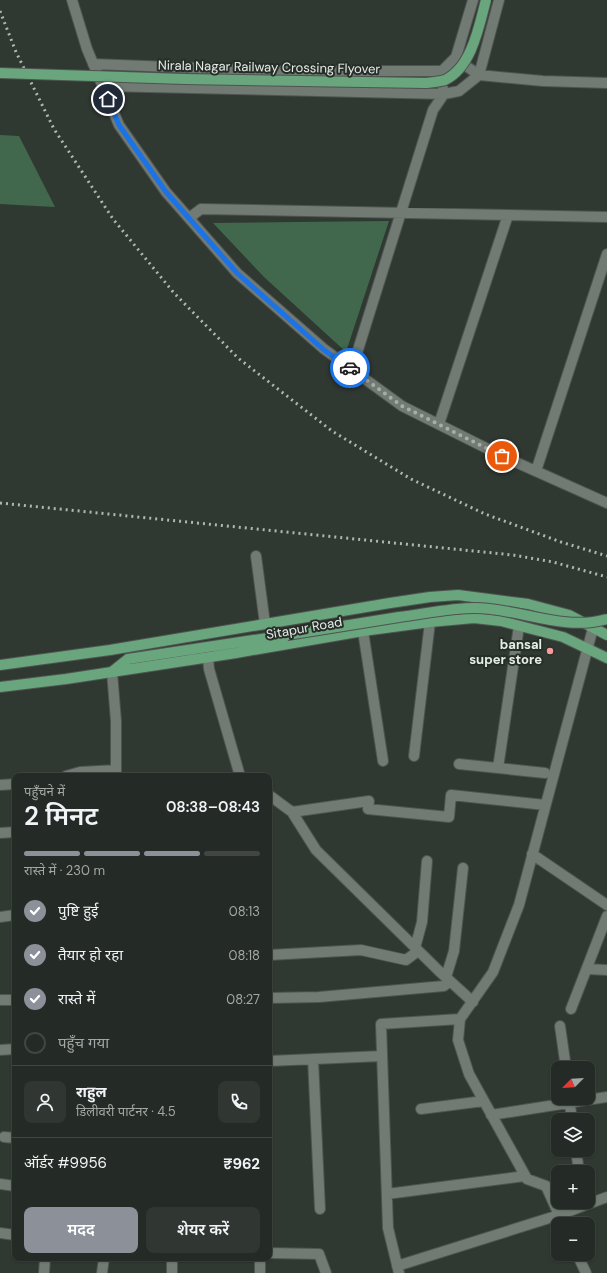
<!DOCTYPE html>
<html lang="hi">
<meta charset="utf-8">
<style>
:root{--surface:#242a26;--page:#303632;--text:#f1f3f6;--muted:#a3a7a7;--line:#414643;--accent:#8c9099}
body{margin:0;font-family:"DM Sans","Noto Sans Devanagari",sans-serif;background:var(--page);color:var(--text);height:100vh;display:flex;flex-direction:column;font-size:15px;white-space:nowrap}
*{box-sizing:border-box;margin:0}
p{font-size:13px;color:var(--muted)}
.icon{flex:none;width:22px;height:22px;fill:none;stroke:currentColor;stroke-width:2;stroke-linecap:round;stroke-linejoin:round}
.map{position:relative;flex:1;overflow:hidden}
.side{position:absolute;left:12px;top:773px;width:260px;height:488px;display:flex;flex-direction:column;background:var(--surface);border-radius:8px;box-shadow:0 1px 3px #0004,0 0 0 1px var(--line)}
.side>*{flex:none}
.needle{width:26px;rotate:246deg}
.controls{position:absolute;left:551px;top:1061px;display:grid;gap:8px}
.controls a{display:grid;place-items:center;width:44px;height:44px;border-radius:8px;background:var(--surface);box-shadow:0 1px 3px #0004,0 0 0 1px var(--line);font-size:20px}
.pin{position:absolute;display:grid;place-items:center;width:34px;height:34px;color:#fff;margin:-17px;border:2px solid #fff;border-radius:50%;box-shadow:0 1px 4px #0007}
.courier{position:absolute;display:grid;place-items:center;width:40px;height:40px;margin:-20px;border:3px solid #1a73e8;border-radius:50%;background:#fff;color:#222;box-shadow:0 1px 5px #0007}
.summary em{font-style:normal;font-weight:600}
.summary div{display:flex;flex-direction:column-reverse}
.summary{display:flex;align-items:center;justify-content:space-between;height:68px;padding:0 12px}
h1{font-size:26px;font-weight:600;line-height:30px}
.bar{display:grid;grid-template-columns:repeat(4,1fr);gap:6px 4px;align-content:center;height:48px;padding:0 12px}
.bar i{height:5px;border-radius:3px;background:var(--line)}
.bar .on{background:var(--accent)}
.bar p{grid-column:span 4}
.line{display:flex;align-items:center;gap:10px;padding:0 12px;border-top:1px solid var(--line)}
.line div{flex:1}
.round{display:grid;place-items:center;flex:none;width:42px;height:42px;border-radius:8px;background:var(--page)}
ol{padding:0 12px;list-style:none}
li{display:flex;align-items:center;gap:12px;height:44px}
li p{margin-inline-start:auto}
li .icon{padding:4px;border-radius:50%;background:var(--accent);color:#fff;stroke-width:4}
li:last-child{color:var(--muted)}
li i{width:22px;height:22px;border:2px solid var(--line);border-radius:50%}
.action{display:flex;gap:8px;margin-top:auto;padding:8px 12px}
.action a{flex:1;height:46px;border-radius:8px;background:var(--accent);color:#fff;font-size:16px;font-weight:600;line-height:46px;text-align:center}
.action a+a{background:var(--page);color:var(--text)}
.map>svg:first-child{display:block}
.green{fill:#41684d}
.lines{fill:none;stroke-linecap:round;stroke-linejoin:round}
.minor-casing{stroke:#4e5450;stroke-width:12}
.major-casing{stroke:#4e5450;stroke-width:12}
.minor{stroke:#717a73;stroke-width:10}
.major{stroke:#69a57d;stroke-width:10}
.rail{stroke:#b0b6b2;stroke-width:3;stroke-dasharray:2 4;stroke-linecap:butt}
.major-bridge-casing{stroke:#4e5450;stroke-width:12;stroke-linecap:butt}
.major-bridge{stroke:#69a57d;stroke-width:10}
.done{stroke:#a7ada8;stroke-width:4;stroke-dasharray:0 7.2}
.route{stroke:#1a73e8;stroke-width:5}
.poi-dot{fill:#f59b9d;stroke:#262e28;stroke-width:1.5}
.labels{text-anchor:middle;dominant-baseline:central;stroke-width:4;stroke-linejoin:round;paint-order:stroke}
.street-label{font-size:13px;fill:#e7ece8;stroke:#262e28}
.poi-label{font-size:13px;font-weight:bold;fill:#e7ece8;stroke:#262e28;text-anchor:end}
</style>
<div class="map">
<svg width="607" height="1273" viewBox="0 0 607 1273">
<rect width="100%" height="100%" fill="#303832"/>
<!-- green -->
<path class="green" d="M0,135L19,136L55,207L0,204Z
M389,221L346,352L264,277L213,223Z"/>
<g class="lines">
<!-- minor casing -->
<g class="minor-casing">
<path id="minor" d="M72,0L87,49L119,125L166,192L237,273L324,349L402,406L502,456L607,503
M456,59L479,75L543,81L607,83
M93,64L275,71H442L456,57L473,0
M103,86L444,94L459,91L479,75L499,0
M189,218L201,209L607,217
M352,369L433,110L444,94L443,89
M439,424L508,215
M536,471L607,254
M256,556L265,624
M363,631L383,761
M208,658L209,669L240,776
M112,672L116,721V776
M414,756L430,622
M459,764L545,773
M498,768L519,626
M66,776L80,772L116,770
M0,785L15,784
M269,795L292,812L316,850L439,971L473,1002
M292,812L369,801L368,809L449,817L451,795L545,805
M0,833L15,832
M532,854L607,905
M0,917L15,915
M415,948L422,922L427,861
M269,955L361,950L406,960L418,951
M587,969L607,970
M446,977L454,951L463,868
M269,998L319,997L444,986L450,981
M0,1000H15
M571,1009L607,916
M560,1026L566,1068
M0,1050L15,1049
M313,1059L320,1209
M269,1061L382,1056
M569,1098L572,1120
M421,1109L484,1101
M491,1115L607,1097
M4,1137L15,1138
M576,1150L579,1172
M0,1184L15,1186
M387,1194L525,1176
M563,1224L546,1186L527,1179L469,1074L458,1040L460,1019L493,972L519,905L593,628
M0,1233L15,1235
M269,1253L319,1254L326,1273
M577,1254L586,1273
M260,1258V1273
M397,1266L559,1215L607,1197
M44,1273L45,1258
M102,1273L104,1258
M172,1273V1258
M399,1273L388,1228L381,1024L460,1019"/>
</g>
<!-- major casing -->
<g class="major-casing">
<path id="major" d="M0,665L110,650L390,603L430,597L458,595L528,604L569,615L607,635
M113,671L128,659L287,635
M0,687L66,679L236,653L363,631L430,622L474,618L501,621L563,637L607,658"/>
</g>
<!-- minor -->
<use href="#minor" class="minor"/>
<!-- major -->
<use href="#major" class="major"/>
<!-- rail -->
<path class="rail" d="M0,11L16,52L54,129L113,219L174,293L238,358L332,431L411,479L485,514L561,542L607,556
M0,503L513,555L553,562L607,577"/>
<!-- major-bridge casing -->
<g class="major-bridge-casing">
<path id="major-bridge" d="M0,73L184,79L426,83C432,82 439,82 445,80C472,67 479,26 486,0
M287,635C325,629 362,623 399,617C424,614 449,608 475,608C519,608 562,632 607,619"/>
</g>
<!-- major-bridge -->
<use href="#major-bridge" class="major-bridge"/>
</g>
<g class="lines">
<!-- done -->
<path class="done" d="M350,368L402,406L502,456"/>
<!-- route -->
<path class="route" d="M108,99L119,125L166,192L237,273L324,350L350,368"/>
</g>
<!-- markers -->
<circle class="poi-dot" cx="550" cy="651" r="4"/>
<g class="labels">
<!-- street labels -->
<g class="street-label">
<text transform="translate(269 67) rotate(1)">Nirala Nagar Railway Crossing Flyover</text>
<text transform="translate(304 628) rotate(-10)">Sitapur Road</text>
</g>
<!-- poi labels -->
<g class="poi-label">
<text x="542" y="644">bansal<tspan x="542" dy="15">super store</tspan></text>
</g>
</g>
</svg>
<div class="controls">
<a><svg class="needle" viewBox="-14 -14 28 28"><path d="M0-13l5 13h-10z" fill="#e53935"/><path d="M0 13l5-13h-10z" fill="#a3a7a7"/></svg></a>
<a><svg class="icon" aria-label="layers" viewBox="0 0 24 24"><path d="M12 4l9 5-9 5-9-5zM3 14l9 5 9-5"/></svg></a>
<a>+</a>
<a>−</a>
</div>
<div class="pin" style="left:502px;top:456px;background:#ea580c"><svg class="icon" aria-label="bag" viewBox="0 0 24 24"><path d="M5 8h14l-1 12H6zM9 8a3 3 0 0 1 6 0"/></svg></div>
<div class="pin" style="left:108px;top:99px;background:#1f2937"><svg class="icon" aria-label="home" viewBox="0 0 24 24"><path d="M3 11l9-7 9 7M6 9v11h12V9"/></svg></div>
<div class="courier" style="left:350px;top:368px"><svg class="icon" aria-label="car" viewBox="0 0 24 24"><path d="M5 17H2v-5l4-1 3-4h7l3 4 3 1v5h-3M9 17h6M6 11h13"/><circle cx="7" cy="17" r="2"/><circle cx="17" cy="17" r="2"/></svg></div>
<section class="side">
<div class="summary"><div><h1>2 मिनट</h1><p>पहुँचने में</p></div><em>08:38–08:43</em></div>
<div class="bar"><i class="on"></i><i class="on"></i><i class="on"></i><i></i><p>रास्ते में · 230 m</p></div>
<ol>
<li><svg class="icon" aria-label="check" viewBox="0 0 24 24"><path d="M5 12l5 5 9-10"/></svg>पुष्टि हुई<p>08:13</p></li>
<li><svg class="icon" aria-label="check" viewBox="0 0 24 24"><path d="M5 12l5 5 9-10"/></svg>तैयार हो रहा<p>08:18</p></li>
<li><svg class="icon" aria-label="check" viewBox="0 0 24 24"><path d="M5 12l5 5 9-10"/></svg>रास्ते में<p>08:27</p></li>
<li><i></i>पहुँच गया</li>
</ol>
<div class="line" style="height:72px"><a class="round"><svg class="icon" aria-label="person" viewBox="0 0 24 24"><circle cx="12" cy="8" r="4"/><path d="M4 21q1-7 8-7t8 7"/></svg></a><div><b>राहुल</b><p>डिलीवरी पार्टनर · 4.5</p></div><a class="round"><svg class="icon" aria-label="phone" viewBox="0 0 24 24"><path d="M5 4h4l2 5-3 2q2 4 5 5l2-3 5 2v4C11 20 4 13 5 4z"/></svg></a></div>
<div class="line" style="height:52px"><div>ऑर्डर #9956</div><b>₹962</b></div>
<div class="action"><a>मदद</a><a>शेयर करें</a></div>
</section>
</div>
